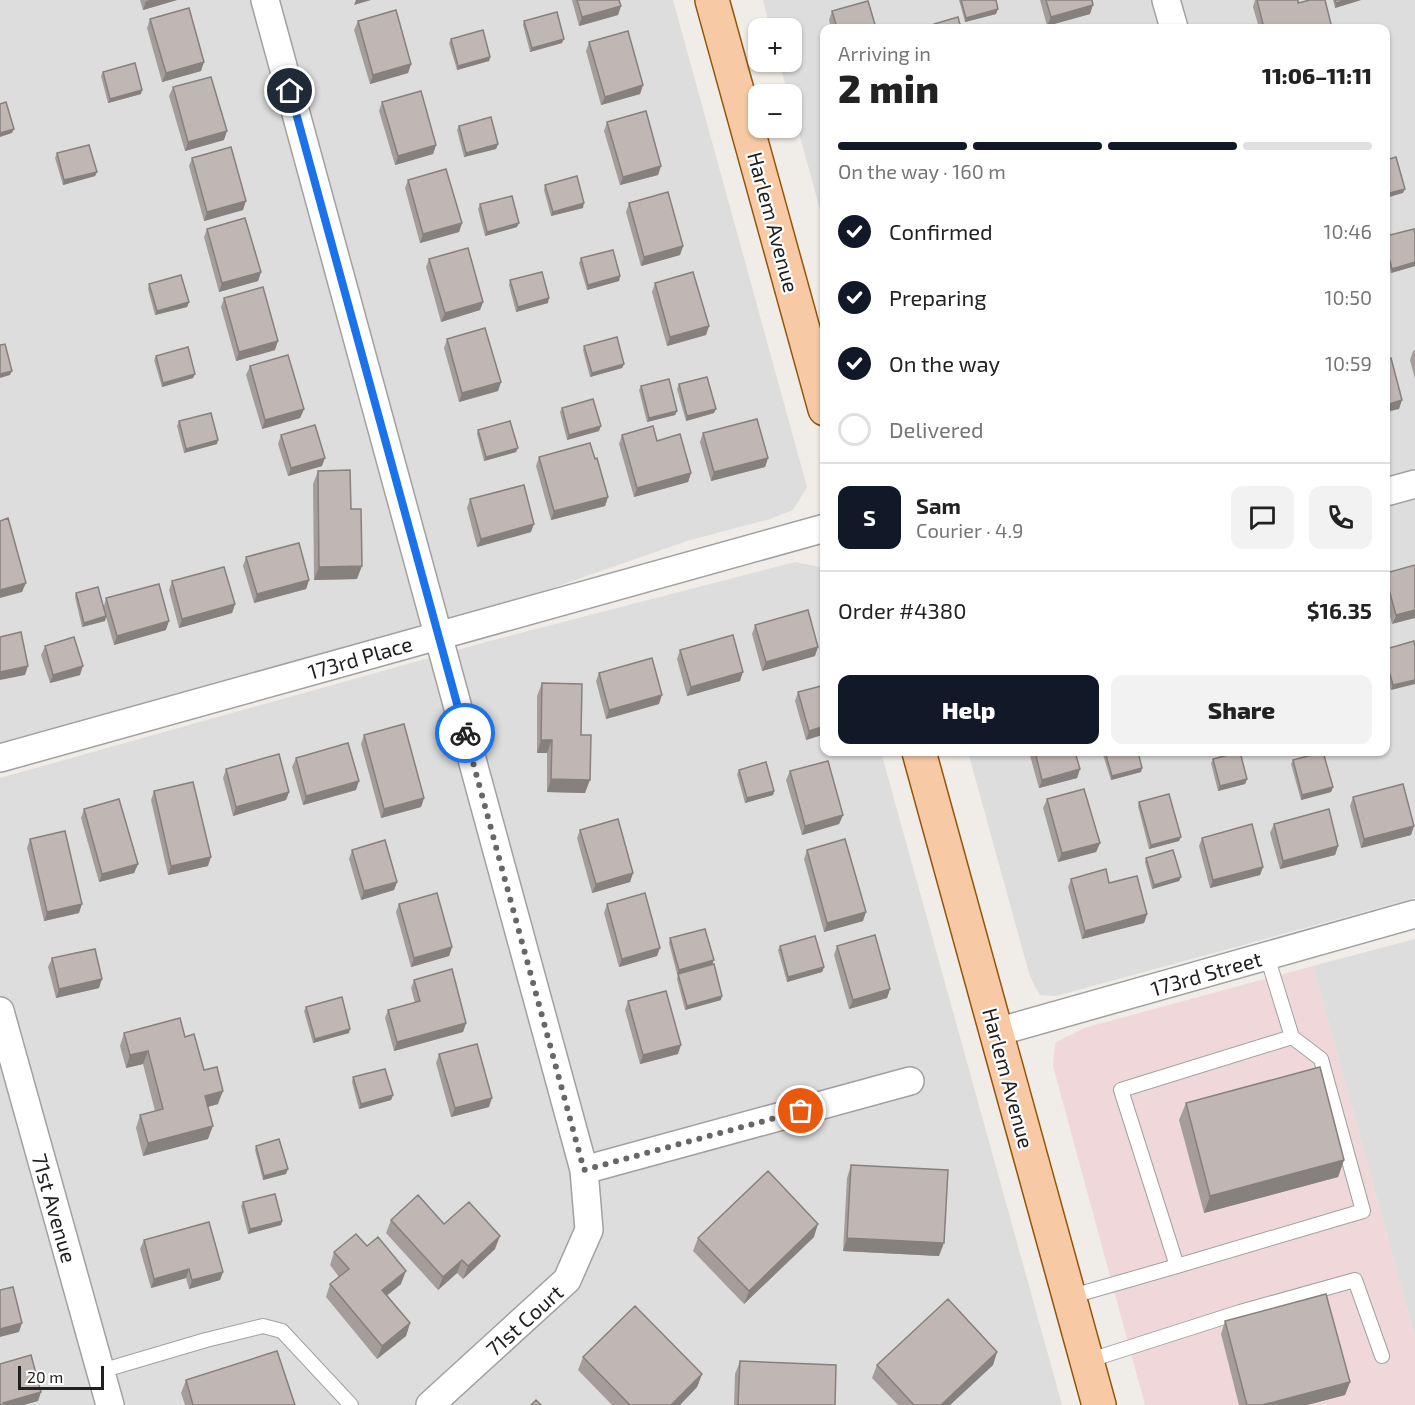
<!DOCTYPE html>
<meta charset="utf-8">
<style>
:root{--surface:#fff;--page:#f2f2f2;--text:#222;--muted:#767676;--line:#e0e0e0;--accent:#111827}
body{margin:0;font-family:"Exo 2",sans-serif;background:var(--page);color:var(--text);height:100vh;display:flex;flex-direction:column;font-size:22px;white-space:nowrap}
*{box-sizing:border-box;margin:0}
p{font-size:20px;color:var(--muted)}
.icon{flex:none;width:33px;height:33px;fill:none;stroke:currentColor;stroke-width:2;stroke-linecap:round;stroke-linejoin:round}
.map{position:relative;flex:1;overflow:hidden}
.panel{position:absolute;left:820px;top:24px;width:570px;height:732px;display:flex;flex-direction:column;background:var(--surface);border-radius:12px;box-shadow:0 2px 4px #0004}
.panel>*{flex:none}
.fabs{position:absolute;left:748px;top:18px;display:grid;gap:12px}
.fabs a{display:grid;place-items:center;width:54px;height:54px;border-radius:12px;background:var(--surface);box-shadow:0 2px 4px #0004;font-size:30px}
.scale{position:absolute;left:18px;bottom:15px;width:86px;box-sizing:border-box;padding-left:6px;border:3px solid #202020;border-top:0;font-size:16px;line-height:21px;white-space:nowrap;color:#202020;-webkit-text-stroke:4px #fff;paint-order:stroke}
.pin{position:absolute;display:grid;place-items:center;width:51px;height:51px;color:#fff;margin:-26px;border:3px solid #fff;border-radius:50%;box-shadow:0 2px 6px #0007}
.courier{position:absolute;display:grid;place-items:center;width:60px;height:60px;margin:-30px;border:4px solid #1a73e8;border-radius:50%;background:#fff;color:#222;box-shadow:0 2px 8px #0007}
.head em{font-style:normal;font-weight:800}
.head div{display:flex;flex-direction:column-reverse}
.head{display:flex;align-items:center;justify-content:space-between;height:102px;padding:0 18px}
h1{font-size:39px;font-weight:800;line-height:45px}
.bar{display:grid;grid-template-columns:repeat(4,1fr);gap:9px 6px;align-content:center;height:72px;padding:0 18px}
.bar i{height:8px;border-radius:4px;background:var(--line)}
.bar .on{background:var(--accent)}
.bar p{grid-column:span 4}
.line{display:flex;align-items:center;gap:15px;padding:0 18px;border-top:2px solid var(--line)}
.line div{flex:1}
.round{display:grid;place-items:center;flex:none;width:63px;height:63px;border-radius:12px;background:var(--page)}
ol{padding:0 18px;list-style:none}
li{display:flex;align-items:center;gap:18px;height:66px}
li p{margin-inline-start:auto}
li .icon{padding:6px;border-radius:50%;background:var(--accent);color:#fff;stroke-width:4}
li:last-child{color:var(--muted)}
li i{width:33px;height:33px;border:3px solid var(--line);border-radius:50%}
.primary-button{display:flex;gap:12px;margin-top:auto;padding:12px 18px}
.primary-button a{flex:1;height:69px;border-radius:12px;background:var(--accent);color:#fff;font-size:24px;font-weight:800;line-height:69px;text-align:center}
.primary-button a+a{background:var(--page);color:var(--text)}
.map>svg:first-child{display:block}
.residential{fill:#dedddd}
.commercial{fill:#f0d8da}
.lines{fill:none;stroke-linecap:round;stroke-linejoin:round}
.lane-casing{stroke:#a1a1a1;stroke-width:16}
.street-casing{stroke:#a1a1a1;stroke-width:30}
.primary-casing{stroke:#935509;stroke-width:36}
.lane{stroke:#fff;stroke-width:14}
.street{stroke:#fff;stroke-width:27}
.primary{stroke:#f7caa5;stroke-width:33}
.wall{fill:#a59d9b}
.shaded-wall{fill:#86807e}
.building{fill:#c0b7b4;stroke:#86807e;stroke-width:1.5}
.done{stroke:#696766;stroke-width:6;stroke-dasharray:0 10.8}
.route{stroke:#1a73e8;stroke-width:8}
.labels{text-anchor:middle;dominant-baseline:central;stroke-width:4.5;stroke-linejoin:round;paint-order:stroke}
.street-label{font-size:21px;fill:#202020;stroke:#fff}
</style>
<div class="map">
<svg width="1415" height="1405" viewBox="0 0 1415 1405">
<rect width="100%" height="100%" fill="#f0ece7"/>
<!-- residential -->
<path class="residential" d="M0,0H673L807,487L793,510L770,519L687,541L515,601L395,633L0,743Z
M763,0H1415V898L1056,996L1040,995L1034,985L1029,973L968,752H1386V28H825V228L792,107V94H788L779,62H792V28H770Z
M795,562L825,568V752H881L1062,1405H0V778L486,642Z
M1415,939V1338L1313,966Z"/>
<!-- commercial -->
<path class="commercial" d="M1313,966L1415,1338V1405H1145L1053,1066L1055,1043L1084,1028Z"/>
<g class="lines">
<!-- lane casing -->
<g class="lane-casing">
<path id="lane" d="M1177,1266L1363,1211L1321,1059L1292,1037
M1069,1297L1177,1266L1121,1090L1292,1037L1267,956
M1087,1361L1240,1312L1355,1280L1382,1356
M101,1371L206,1340L263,1326L282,1331L351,1405"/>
</g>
<!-- street casing -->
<g class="street-casing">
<path id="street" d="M265,0L584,1170L589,1230L567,1280L430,1405
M1166,0L1174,28
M1386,492L1415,484
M0,758L825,528
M0,1011L110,1405
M997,1032L1415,914
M584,1170L910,1081"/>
</g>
<!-- primary casing -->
<g class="primary-casing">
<path id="primary" d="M712,0L825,409
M919,752L1099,1405"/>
</g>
<!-- lane -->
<use href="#lane" class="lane"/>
<!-- street -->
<use href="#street" class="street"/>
<!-- primary -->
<use href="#primary" class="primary"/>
</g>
<!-- wall -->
<path class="wall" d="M140,0H177L143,10Z
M572,0H619L621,6L618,15L579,26Z
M959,0H996V14L965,22Z
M1040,0H1092L1090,14L1047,26Z
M1255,0H1298V3L1332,28H1259L1253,7Z
M1333,0H1361L1335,8Z
M832,11L876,28H831L829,20Z
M150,19L201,71L162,82L147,28Z
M358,21L411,64L408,73L370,84L354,30Z
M524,21L562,43L530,52L523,25Z
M451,39L490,57L489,61L457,70L449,43Z
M589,42L643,85L640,94L601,105L586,51Z
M103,72L141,94L108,103L101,76Z
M173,87L224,140L185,151L169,96Z
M382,102L436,145L433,154L395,165L379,111Z
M607,122L661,166L658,175L620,185L604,131Z
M459,126L498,144L496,149L464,157L457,130Z
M57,153L97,172L95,176L63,185L55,158Z
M192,158L243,210L204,221L189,166Z
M408,180L462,223L459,232L420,243L405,188Z
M545,185L583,208L551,216L544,190Z
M629,203L683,246L680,255L641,266L626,212Z
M480,204L517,227L485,236L478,209Z
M207,229L261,272L258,281L219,292L204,237Z
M1415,234V266L1391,273L1386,256V236Z
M581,258L620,276L619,281L587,290L579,263Z
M429,259L483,302L480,310L441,322L426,267Z
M510,280L548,303L516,312L509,285Z
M655,283L709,326L706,335L667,346L652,292Z
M149,284L189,302L187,307L155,315L148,289Z
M224,298L275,350L236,361L221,307Z
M447,339L501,382L498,391L459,402L444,348Z
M584,346L624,364L622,368L590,377L583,350Z
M1415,350V379L1410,360L1413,351Z
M156,356L195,374L193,378L162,387L154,360Z
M250,366L304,409L300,418L262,429L246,375Z
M679,384L714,413L686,421L677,389Z
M641,386L677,411L675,415L647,422L639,390Z
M562,408L599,431L567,440L560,412Z
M179,421L217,444L184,453L177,426Z
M478,430L516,452L484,461L477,434Z
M703,433L768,458L765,467L711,481L700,442Z
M281,435L322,466L288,476L278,444Z
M622,435L691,473L688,482L634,497L619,444Z
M539,457L595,459L608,497L605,506L551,520L536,466Z
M318,471L351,509L357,579L314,580L313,484Z
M470,499L531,532L477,547L467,508Z
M246,557L309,580L306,589L254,603L243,566Z
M1415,565L1392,624L1386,600V573Z
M172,581L235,604L232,613L179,628L169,590Z
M76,593L104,606L106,598L166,630L114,645L106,617L105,621L82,627L75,597Z
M755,625L815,656L762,671L752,634Z
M1414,641L1391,690L1386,671V649Z
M45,646L80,675L50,683L41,655Z
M680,650L740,681L687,696L677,659Z
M599,673L659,704L606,719L596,681Z
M542,683L581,735L585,793L547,792V753H537V696Z
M798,692L825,734L806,740L795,701Z
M364,735L424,798L421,807L381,818L361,744Z
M1029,752H1075L1080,769L1077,778L1039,788Z
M1102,752H1138L1142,768L1141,772L1111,780Z
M296,758L356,790L303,805L292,767Z
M1213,759L1247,779L1245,784L1218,791L1211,763Z
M1293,760L1333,787L1331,792L1301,800L1291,764Z
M226,769L289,792L286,800L233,816L223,778Z
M739,770L774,791L773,795L745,803L737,774Z
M790,771L843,815L839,824L802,835L786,780Z
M154,791L208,866L168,875L151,800Z
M1353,797L1411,835L1361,848L1350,806Z
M1047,799L1100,843L1096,852L1058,862L1043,808Z
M1139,802L1179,841L1149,849L1138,806Z
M84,809L138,864L134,873L99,882L81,818Z
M1274,824L1338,846L1335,855L1280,869L1270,833Z
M580,830L633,873L630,882L592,893L577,838Z
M1202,838L1263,867L1260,875L1210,888L1199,846Z
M30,839L79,913L44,921L27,848Z
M352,850L397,882L394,890L361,900L349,859Z
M807,850L863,921L824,932L804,859Z
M1146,858L1181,877L1179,881L1152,889L1145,862Z
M1071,879L1109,883L1147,914L1144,923L1082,939L1068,887Z
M399,904L452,947L449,956L411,967L396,912Z
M607,904L657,956L619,967L604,913Z
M670,938L712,965L721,1000L685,1010L677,979L678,974H677L669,943Z
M780,946L824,967L822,972L787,982L778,950Z
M837,946L890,989L887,998L849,1009L834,955Z
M52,958L99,988L56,998L48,967Z
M414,980L466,1023L463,1032L394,1051L385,1018L388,1010L415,1003L411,988Z
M628,1001L678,1054L640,1064L625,1010Z
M306,1007L349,1033L313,1043L304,1011Z
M124,1033L185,1037L204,1070L218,1104L208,1107V1139L143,1156L136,1128L140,1115L155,1111L143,1064L126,1068L120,1046Z
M439,1054L489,1107L451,1117L436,1063Z
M353,1077L393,1095L391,1100L359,1109L352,1082Z
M1186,1103L1344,1160L1338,1177L1204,1213L1179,1120Z
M256,1146L286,1174L263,1180L255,1150Z
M851,1165L939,1256L843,1251L847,1178Z
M243,1202L282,1221L281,1225L248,1234L241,1206Z
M391,1220L444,1224L495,1249L463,1279L457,1273L438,1290L386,1233Z
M814,1237L744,1304L693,1251L698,1238Z
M144,1240L223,1272L220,1280L189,1289L186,1278L151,1288L140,1249Z
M367,1246L401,1284L387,1295L410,1323L406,1336L377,1359L326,1297L330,1284L339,1277L330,1265L334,1252Z
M1225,1321L1350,1382L1345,1395L1307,1405H1239L1221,1334Z
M997,1352L993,1365L950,1405H898L872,1378L877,1365Z
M583,1357L702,1374L697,1387L680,1405H612L578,1370Z
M740,1361L835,1405H734L735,1374Z
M186,1380L295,1405H185L181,1393Z"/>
<!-- shaded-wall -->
<path class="shaded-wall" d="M150,0H177L143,10L146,1Z
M356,0H371L354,5Z
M1347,0H1361L1335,8L1336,3Z
M1093,5L1090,14L1047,26L1051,17Z
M621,6L618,15L579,26L582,17Z
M998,9L996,14L965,22L966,18Z
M564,39L562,43L530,52L532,48Z
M490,57L489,61L457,70L458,66Z
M204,62L201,71L162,82L166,73Z
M411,64L408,73L370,84L373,75Z
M643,85L640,94L601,105L605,97Z
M142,90L141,94L108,103L110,99Z
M14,129L12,133L0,137V133Z
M227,131L224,140L185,151L188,142Z
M498,144L496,149L464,157L466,153Z
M436,145L433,154L395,165L398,156Z
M661,166L658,175L620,185L623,177Z
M97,172L95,176L63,185L64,180Z
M1405,189L1403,193L1386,198V194Z
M246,201L243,210L204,221L207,212Z
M584,203L583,208L551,216L553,212Z
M462,223L459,232L420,243L423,234Z
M519,223L517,227L485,236L487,232Z
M683,246L680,255L641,266L644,257Z
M1415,262V266L1391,273L1392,269Z
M261,272L258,281L219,292L222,283Z
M620,276L619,281L587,290L588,285Z
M549,298L548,303L516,312L518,307Z
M189,302L187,307L155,315L157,311Z
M483,302L480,310L441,322L445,313Z
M709,326L706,335L667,346L670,337Z
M278,341L275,350L236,361L239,352Z
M624,364L622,368L590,377L592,373Z
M12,371L10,375L0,378V374Z
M195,374L193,378L162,387L163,383Z
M501,382L498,391L459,402L462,393Z
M1402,400L1399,409L1386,412V405Z
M304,409L300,418L262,429L265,420Z
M716,409L714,413L686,421L687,416Z
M677,411L675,415L647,422L649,418Z
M601,426L599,431L567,440L569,435Z
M218,440L217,444L184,453L186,449Z
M518,448L516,452L484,461L486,457Z
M325,458L322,466L288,476L291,468Z
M768,458L765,467L711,481L714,472Z
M691,473L688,482L634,497L637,488Z
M608,497L605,506L551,520L554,511Z
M534,524L531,532L477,547L481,539Z
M362,566L357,579L314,580L319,567Z
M309,580L306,589L254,603L257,594Z
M26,583L22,592L0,598V590Z
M235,604L232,613L179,628L182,619Z
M1415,610V618L1392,624L1396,615Z
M106,616L105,621L82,627L84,623Z
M169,621L166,630L114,645L117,636Z
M818,647L815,656L762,671L766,662Z
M28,666L25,675L0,680V672Z
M83,666L80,675L50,683L53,675Z
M743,672L740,681L687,696L691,687Z
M1415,680V684L1391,690L1393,685Z
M662,695L659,704L606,719L609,710Z
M825,726V734L806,740L809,731Z
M541,740H552L547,753H537Z
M1142,768L1141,772L1111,780L1112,776Z
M1080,769L1077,778L1039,788L1042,780Z
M551,779L590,780L585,793L547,792Z
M1247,779L1245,784L1218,791L1220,786Z
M359,781L356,790L303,805L306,796Z
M1333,787L1331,792L1301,800L1302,795Z
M774,791L773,795L745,803L747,798Z
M289,792L286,800L233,816L236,807Z
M424,798L421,807L381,818L384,809Z
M843,815L839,824L802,835L805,826Z
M1414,826L1411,835L1361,848L1364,839Z
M1181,837L1179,841L1149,849L1151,845Z
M1100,843L1096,852L1058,862L1062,853Z
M1338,846L1335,855L1280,869L1283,861Z
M211,857L208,866L168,875L171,866Z
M138,864L134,873L99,882L102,874Z
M1263,867L1260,875L1210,888L1213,880Z
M633,873L630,882L592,893L596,884Z
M1181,877L1179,881L1152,889L1154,885Z
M397,882L394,890L361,900L364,891Z
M82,904L79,913L44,921L47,912Z
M866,912L863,921L824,932L827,923Z
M1147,914L1144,923L1082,939L1085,931Z
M452,947L449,956L411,967L414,958Z
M660,948L657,956L619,967L622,959Z
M714,960L712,965L677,974L679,970Z
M824,967L822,972L787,982L788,977Z
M102,979L99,988L56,998L59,989Z
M890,989L887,998L849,1009L853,1000Z
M722,996L721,1000L685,1010L687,1006Z
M466,1023L463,1032L394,1051L397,1042Z
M350,1029L349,1033L313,1043L315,1039Z
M681,1045L678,1054L640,1064L643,1055Z
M148,1051L143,1064L126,1068L130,1055Z
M223,1091L218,1104L200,1109L205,1096Z
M393,1095L391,1100L359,1109L361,1104Z
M492,1098L489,1107L451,1117L455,1108Z
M213,1126L208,1139L143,1156L148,1143Z
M1344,1160L1338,1177L1204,1213L1210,1196Z
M288,1169L286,1174L263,1180L264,1176Z
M282,1221L281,1225L248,1234L250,1229Z
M818,1224L814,1237L744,1304L749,1291Z
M500,1236L495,1249L463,1279L468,1266Z
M847,1238L944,1243L939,1256L843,1251Z
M462,1260L457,1273L438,1290L443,1277Z
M189,1269L186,1278L151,1288L154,1279Z
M406,1271L401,1284L378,1303L382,1290Z
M223,1272L220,1280L189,1289L192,1280Z
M22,1323L19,1332L0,1337V1329Z
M410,1323L406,1336L377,1359L382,1346Z
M997,1352L993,1365L950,1405H941Z
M702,1374L697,1387L680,1405H671Z
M1350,1382L1345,1395L1307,1405H1262Z
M41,1392L38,1401L24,1405H2L3,1403Z"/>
<!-- building -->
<path class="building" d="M577,0H619L621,6L582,17Z
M961,0H996L998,9L966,18Z
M1046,0H1092L1093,5L1051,17Z
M1257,0H1298V3L1310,0H1325L1332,28H1264Z
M1335,0H1347L1336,3Z
M868,1L876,28H837L832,11Z
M189,8L204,62L166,73L150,19Z
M396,10L411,64L373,75L358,21Z
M557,12L564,39L532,48L524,21Z
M958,17L961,28H935L934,24Z
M483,30L490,57L458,66L451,39Z
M628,31L643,85L605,97L589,42Z
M135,63L142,90L110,99L103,72Z
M211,77L227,131L188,142L173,87Z
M421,91L436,145L398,156L382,102Z
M6,102L14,129L0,133V104Z
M646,111L661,166L623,177L607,122Z
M491,117L498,144L466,153L459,126Z
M89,145L97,172L64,180L57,153Z
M231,147L246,201L207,212L192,158Z
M1396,157L1405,189L1386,194V160Z
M446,169L462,223L423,234L408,180Z
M577,176L584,203L553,212L545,185Z
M668,192L683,246L644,257L629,203Z
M512,196L519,223L487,232L480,204Z
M245,218L261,272L222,283L207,229Z
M1414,229L1415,234V262L1392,269L1386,246V236Z
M468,248L483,302L445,313L429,259Z
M613,250L620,276L588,285L581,258Z
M542,272L549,298L518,307L510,280Z
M693,272L709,326L670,337L655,283Z
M181,275L189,302L157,311L149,284Z
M263,287L278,341L239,352L224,298Z
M1386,316L1389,328L1386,329Z
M485,328L501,382L462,393L447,339Z
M617,337L624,364L592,373L584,346Z
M5,344L12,371L0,374V345Z
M188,347L195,374L163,383L156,356Z
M288,355L304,409L265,420L250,366Z
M1391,358L1402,400L1386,405V359Z
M707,377L716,409L687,416L679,384Z
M669,379L677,411L649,418L641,386Z
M593,399L601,426L569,435L562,408Z
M211,413L218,440L186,449L179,421Z
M757,419L768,458L714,472L703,433Z
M510,421L518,448L486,457L478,430Z
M315,425L325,458L291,468L281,435Z
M653,426L657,441L680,434L691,473L637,488L622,435Z
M590,443L595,459L597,458L608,497L554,511L539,457Z
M350,470L351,509H361L362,566L319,567L318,471Z
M524,485L534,524L481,539L470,499Z
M8,518L26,583L0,590V521Z
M299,543L309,580L257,594L246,557Z
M1415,565V610L1396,615L1386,579V573Z
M224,567L235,604L182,619L172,581Z
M159,584L169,621L117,636L106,598Z
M98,587L106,616L84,623L76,593Z
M808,610L818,647L766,662L755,625Z
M21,632L28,666L0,672V637Z
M733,635L743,672L691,687L680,650Z
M74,637L83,666L53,675L45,646Z
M1414,641L1415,647V680L1393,685L1386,660V649Z
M652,658L662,695L609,710L599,673Z
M542,683L582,684L581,735H591L590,780L551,779L552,740H541Z
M825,685V726L809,731L798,692Z
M404,724L424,798L384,809L364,735Z
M348,743L359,781L306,796L296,758Z
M1035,752H1075L1080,769L1042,780Z
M1105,752H1138L1142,768L1112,776Z
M1240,752L1247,779L1220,786L1213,759Z
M1323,752L1333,787L1302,795L1293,760Z
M279,754L289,792L236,807L226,769Z
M828,761L843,815L805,826L790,771Z
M766,762L774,791L747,798L739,770Z
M193,782L211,857L171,866L154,791Z
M1403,784L1414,826L1364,839L1353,797Z
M1084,789L1100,843L1062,853L1047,799Z
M1169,794L1181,837L1151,845L1139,802Z
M119,799L138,864L102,874L84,809Z
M1329,809L1338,846L1283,861L1274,824Z
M618,819L633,873L596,884L580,830Z
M1252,824L1263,867L1213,880L1202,838Z
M65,831L82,904L47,912L30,839Z
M845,839L866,912L827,923L807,850Z
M385,840L397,882L364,891L352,850Z
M1173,850L1181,877L1154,885L1146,858Z
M1106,869L1109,883L1137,876L1147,914L1085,931L1071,879Z
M437,893L452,947L414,958L399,904Z
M645,893L660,948L622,959L607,904Z
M705,929L714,960L679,970L670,938Z
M875,935L890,989L853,1000L837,946Z
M815,936L824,967L788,977L780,946Z
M95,949L102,979L59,989L52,958Z
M714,964L722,996L687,1006L678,974Z
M452,969L466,1023L397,1042L388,1010L420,1001L414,980Z
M666,991L681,1045L643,1055L628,1001Z
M342,997L350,1029L315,1039L306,1007Z
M180,1018L185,1037L194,1034L204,1070L217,1067L223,1091L205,1096L213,1126L148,1143L140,1115L163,1109L148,1051L130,1055L124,1033Z
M477,1044L492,1098L455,1108L439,1054Z
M1320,1067L1344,1160L1210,1196L1186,1103Z
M385,1069L393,1095L361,1104L353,1077Z
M279,1139L288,1169L264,1176L256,1146Z
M851,1165L948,1170L944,1243L847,1238Z
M768,1171L818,1224L749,1291L698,1238Z
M275,1194L282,1221L250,1229L243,1202Z
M418,1195L444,1224L469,1202L500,1236L468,1266L462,1260L443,1277L391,1220Z
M209,1222L223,1272L192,1280L189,1269L154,1279L144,1240Z
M356,1234L367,1246L378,1237L406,1271L382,1290L410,1323L382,1346L330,1284L349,1269L334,1252Z
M13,1287L22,1323L0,1329V1290Z
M1326,1294L1350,1382L1262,1405H1247L1225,1321Z
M948,1299L997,1352L941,1405H914L877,1365Z
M635,1306L702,1374L671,1405H630L583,1357Z
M277,1351L295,1405H193L186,1380Z
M31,1355L41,1392L3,1403L4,1405H0V1364Z
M740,1361L836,1365L835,1405H738Z
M536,1400L541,1405H531Z"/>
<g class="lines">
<!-- done -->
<path class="done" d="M465,733L584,1170L801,1111"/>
<!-- route -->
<path class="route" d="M290,91L465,733"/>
</g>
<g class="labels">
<!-- street labels -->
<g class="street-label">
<text transform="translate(774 222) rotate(75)">Harlem Avenue</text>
<text transform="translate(360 657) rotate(-16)">173rd Place</text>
<text transform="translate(1206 973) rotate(-16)">173rd Street</text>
<text transform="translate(1009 1078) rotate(75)">Harlem Avenue</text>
<text transform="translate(55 1208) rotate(74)">71st Avenue</text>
<text transform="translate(524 1320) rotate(-42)">71st Court</text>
</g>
</g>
</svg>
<div class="fabs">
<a>+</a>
<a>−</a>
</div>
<div class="scale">20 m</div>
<div class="pin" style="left:801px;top:1111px;background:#ea580c"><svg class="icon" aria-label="bag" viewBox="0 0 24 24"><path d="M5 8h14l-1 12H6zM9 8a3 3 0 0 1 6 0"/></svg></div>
<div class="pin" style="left:290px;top:91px;background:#1f2937"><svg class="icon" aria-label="home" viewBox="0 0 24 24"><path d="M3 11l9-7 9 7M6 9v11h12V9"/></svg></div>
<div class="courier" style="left:465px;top:733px"><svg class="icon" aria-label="bike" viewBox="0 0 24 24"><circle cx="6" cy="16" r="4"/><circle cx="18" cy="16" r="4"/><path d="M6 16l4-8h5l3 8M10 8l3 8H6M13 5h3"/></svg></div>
<section class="panel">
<div class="head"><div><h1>2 min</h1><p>Arriving in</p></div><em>11:06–11:11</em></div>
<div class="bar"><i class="on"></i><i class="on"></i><i class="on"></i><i></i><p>On the way · 160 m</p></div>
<ol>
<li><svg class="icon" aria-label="check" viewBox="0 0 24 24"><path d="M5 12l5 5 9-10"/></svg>Confirmed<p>10:46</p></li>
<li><svg class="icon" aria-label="check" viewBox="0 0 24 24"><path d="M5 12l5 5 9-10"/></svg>Preparing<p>10:50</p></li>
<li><svg class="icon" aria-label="check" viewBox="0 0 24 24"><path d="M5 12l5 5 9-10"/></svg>On the way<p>10:59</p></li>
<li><i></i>Delivered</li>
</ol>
<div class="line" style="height:108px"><b class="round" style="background:var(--accent);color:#fff">S</b><div><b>Sam</b><p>Courier · 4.9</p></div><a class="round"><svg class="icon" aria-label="chat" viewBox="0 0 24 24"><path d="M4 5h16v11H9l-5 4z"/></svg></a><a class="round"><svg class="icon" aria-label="phone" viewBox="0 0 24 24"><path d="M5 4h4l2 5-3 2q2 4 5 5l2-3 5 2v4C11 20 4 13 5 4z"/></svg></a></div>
<div class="line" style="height:78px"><div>Order #4380</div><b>$16.35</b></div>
<div class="primary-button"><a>Help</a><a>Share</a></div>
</section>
</div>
